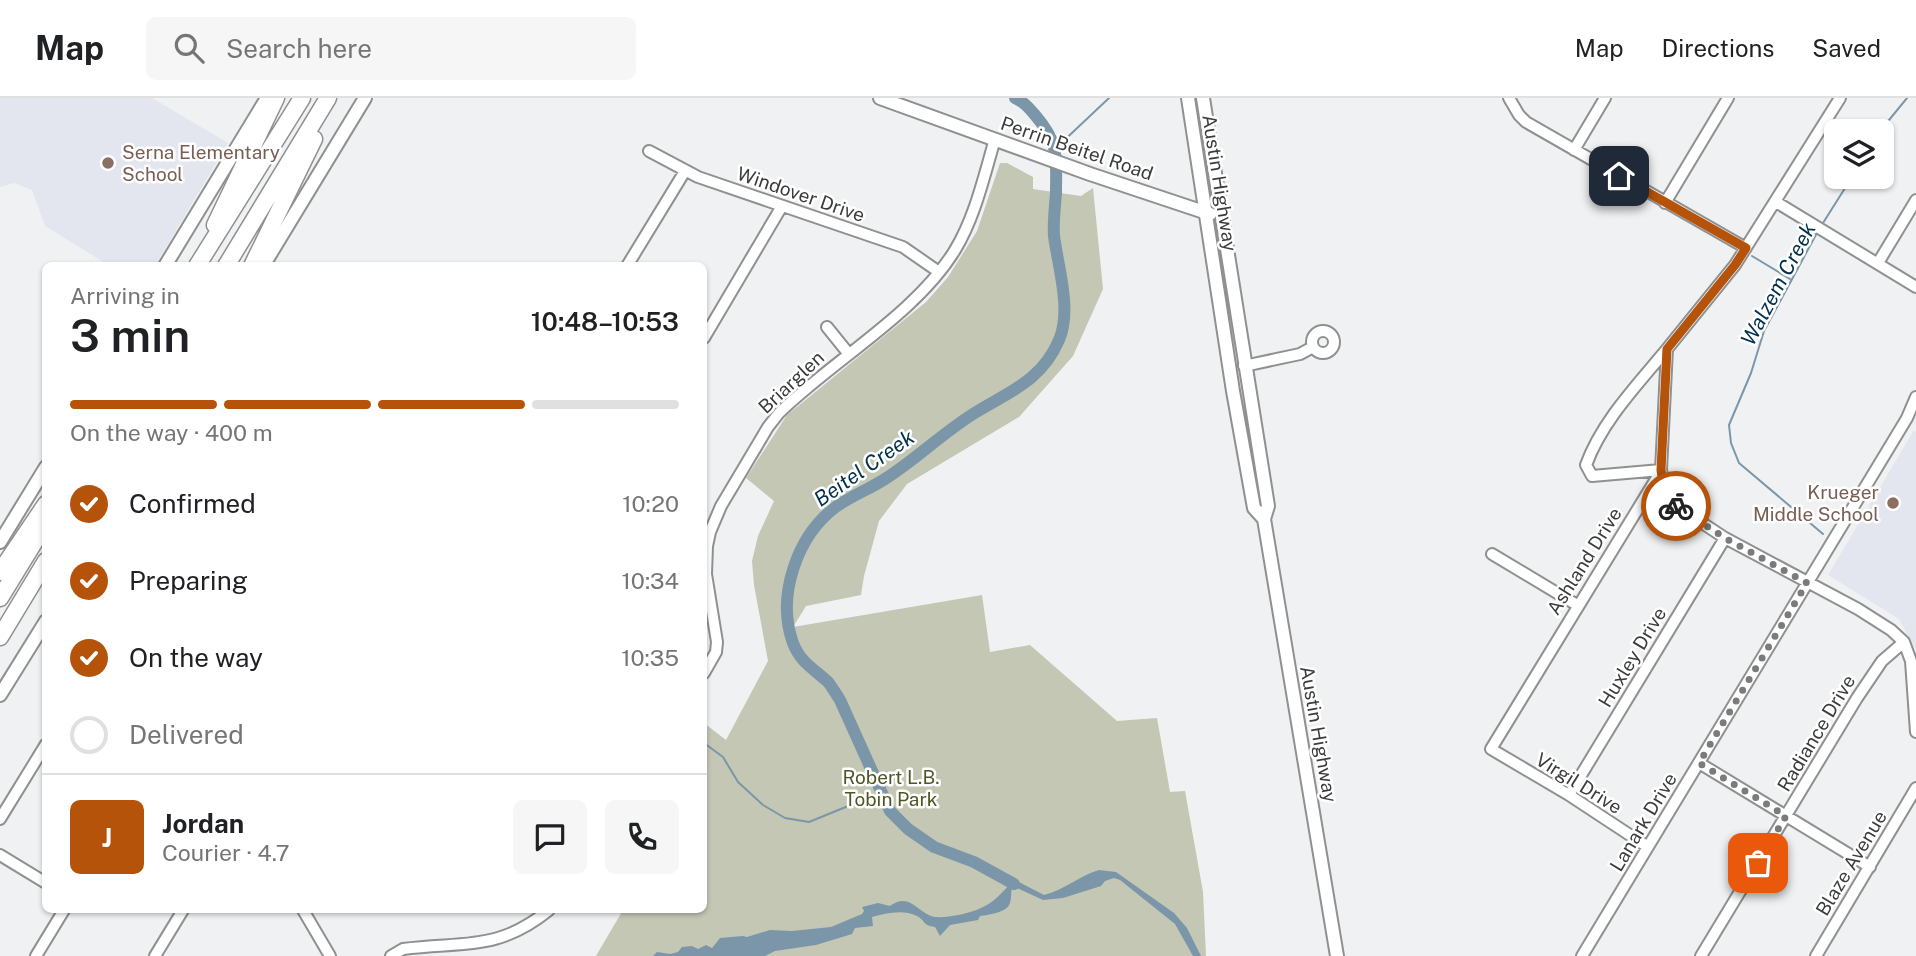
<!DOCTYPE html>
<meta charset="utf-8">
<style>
:root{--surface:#fff;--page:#f6f6f6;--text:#202124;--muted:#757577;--line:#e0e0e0;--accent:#b45309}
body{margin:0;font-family:"Public Sans",sans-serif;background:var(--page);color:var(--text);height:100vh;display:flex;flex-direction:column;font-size:26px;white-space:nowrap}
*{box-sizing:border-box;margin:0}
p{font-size:23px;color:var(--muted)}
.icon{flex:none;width:38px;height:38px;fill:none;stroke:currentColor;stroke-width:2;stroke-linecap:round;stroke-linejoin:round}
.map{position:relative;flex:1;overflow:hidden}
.panel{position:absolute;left:42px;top:164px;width:665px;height:651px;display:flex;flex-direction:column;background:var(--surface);border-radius:10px;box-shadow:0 2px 5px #0004}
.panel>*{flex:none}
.buttons{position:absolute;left:1824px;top:21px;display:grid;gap:14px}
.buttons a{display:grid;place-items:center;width:70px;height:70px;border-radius:10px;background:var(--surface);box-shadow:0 2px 5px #0004;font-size:35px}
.pin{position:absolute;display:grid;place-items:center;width:60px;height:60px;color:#fff;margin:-30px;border-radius:14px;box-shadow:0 4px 10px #0006}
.courier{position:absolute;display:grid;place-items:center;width:70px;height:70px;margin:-35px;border:5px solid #b45309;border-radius:50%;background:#fff;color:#222;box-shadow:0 2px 9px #0007}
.summary em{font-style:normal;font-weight:600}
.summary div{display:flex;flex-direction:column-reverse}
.summary{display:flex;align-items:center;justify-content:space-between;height:119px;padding:0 28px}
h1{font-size:46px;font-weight:600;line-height:52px}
.bar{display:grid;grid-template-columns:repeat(4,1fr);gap:10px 7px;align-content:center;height:84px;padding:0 28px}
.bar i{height:9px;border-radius:5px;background:var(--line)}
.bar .active{background:var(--accent)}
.bar p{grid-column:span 4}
.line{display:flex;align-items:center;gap:18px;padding:0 28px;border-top:2px solid var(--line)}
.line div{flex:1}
.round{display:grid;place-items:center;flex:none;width:74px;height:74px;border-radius:10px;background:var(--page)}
ol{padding:0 28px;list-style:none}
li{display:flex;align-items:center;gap:21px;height:77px}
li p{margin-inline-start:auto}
li .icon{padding:7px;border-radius:50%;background:var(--accent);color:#fff;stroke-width:4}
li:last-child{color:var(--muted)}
li i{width:38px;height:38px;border:4px solid var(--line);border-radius:50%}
header{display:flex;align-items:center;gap:42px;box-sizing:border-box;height:98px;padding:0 35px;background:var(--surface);border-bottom:2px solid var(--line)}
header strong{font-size:33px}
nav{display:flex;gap:38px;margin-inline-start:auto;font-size:24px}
.search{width:490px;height:63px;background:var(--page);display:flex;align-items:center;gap:18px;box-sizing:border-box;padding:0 24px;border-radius:10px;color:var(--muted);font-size:26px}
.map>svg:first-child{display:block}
.built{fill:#e4e6ef}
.green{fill:#c3c7b4}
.water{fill:#7c96a9}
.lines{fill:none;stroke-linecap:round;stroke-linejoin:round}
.stream{stroke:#7c96a9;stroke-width:2}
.river{stroke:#7c96a9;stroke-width:12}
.minor-casing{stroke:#8f9091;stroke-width:14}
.major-casing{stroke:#8f9091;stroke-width:16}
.highway-casing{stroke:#8f9091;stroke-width:19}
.minor{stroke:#fff;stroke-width:10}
.major{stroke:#fff;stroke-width:12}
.highway{stroke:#fff;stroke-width:16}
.done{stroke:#7b7b7c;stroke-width:7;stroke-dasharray:0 12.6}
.route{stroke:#b45309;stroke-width:9}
.education-dot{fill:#8d6e63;stroke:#fff;stroke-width:2.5}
.labels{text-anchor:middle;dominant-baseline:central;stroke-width:5;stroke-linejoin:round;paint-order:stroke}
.street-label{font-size:19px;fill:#3c3c3d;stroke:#fff}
.education-label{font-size:19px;fill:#785e54;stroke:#fff;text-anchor:start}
.park-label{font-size:19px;fill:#4d5625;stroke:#fff}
.water-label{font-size:21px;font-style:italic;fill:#00304c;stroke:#fff}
</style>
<header>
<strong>Map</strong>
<div class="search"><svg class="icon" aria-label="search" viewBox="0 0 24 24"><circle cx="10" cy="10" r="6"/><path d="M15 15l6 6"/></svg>Search here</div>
<nav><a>Map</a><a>Directions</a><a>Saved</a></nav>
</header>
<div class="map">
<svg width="1916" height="858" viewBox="0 0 1916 858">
<rect width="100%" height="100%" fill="#f0f1f2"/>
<!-- built -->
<path class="built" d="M0,0H152L228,45L155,168H110L45,128L32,92L14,85L0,89Z
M1914,332L1916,334V552L1899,521L1828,477Z"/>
<!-- green -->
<path class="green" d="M1000,65H1007L1033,79V91L1081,98L1093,90L1103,191L1073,258L1019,319L907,386L879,423L864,478L861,497L806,508L793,529L982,497L990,554L1030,547L1117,623L1157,620L1170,694L1185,693L1203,794L1206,858H596L623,812H704V679L706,674L704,671V625L726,642L768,563L754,487L752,463L758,438L774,403L746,380L787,317L926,204L948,179L977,133Z"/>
<!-- water -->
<path class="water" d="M1099,772L1116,774L1174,815L1187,830L1201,858H1193L1175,826L1120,782L1114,780L1105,783L1101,788L1063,800L1043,802L1013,788C1010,794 1012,798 1010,805C1008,814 989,817 980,818L978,822L950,827L940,838L935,829C922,827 926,823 917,818C903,811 886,815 872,819L873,828L855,830L852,836L816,847L775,853L765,858H653L657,854L670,856L678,854L682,849L692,848L698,851L706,847L712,850L720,840L743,838L747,839L770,832L792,833L831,829L862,816L864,813L862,809L878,805L890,808C910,793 919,817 935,819C949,820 973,815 985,808C996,803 1005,790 1015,782L1044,797C1066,791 1079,778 1099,772Z"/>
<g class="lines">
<!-- stream -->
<path class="stream" d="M1880,33L1907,0
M1056,50L1109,0
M1823,125L1852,79
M1818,133L1764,233L1751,275L1729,327L1731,345L1739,365L1823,436
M1752,158L1790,181
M704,645L723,659L738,684L763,707L785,720L809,724L880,695"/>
<!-- river -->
<path class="river" d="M1014,786L974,764L934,749L908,731L890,713L840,602C836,596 832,589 828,584C814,571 800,564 793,545C776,498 797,437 837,408C853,397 872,390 888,379C917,360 943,335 973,316C1008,294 1041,284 1059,242C1072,212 1058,169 1054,138C1053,124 1055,109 1056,95C1056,59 1060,46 1035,17C1029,10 1024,4 1015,0"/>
<!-- minor casing -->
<g class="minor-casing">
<path id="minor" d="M1509,0L1519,17L1526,24L1746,150
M1840,0L1735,167L1667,251L1661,372L1666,397L1678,409L1725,440L1858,511L1891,532L1904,544L1911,563L1916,634
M1574,52L1605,0
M649,53L698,79L903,149L939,174
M1776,104L1916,189
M1665,105L1728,0
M1878,165L1916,102
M627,168L685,73
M827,229L848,255
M1312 244a11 11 0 1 1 22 0a11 11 0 1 1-22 0Z
M704,240L782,108
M1244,268L1300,256L1313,249
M1661,372L1592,378L1586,367C1602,323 1638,286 1667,251
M1492,456L1577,507
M704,575L716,554L717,544L706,476L707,448L710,434L721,408L768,329L779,315C833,262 916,216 955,152C975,119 984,78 995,41
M1699,665L1870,769
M1569,697L1725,440
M0,721L46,646
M1648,749L1569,697L1491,651L1661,373
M0,757L46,785
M303,812L330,858
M36,858L64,812
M155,858L183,812
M391,858L403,851C463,843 497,854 549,812
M1582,858L1907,320L1916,299
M1701,858L1857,600L1882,563L1904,544
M1816,858L1916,690"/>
</g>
<!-- major casing -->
<g class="major-casing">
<path id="major" d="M880,0L1090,76L1210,116
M1188,0L1233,293L1254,410L1264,421
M1203,0L1268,408L1264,421L1337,858
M165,168L267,0
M263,168L365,0
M0,444L46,369
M0,597L46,523"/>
</g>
<!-- highway casing -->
<g class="highway-casing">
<path id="highway" d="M215,127L276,0
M197,168L302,0
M226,168L328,0
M252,168L314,41
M0,474L46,406
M0,500L46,425
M0,539L46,463"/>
</g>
<!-- minor -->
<use href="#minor" class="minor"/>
<!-- major -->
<use href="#major" class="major"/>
<!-- highway -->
<use href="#highway" class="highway"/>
</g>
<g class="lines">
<!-- done -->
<path class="done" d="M1676,408L1725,440L1807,485L1699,665L1786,718L1758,765"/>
<!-- route -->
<path class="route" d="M1619,78L1746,150L1735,167L1667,251L1661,372L1665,397L1676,408"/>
</g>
<!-- markers -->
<g class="education-dot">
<circle cx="108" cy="65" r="7"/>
<circle cx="1893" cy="405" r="7"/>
</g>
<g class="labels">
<!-- street labels -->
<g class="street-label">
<text transform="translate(1077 50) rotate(19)">Perrin Beitel Road</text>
<text transform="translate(1220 85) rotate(81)">Austin Highway</text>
<text transform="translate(801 96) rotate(19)">Windover Drive</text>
<text transform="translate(791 284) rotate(-43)">Briarglen</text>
<text transform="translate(1584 463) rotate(-58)">Ashland Drive</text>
<text transform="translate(1632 559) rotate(-59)">Huxley Drive</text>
<text transform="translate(1816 635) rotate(-59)">Radiance Drive</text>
<text transform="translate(1319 636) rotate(80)">Austin Highway</text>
<text transform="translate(1579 685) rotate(32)">Virgil Drive</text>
<text transform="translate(1643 724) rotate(-59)">Lanark Drive</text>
<text transform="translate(1851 765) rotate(-59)">Blaze Avenue</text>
</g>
<!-- education labels -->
<g class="education-label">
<text x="122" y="54">Serna Elementary<tspan x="122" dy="22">School</tspan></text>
<text x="1879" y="394" text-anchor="end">Krueger<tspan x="1879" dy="22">Middle School</tspan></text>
</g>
<!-- park labels -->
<g class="park-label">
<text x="891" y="679">Robert L.B.<tspan x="891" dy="22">Tobin Park</tspan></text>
</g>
<!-- water labels -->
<g class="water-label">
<text transform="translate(1778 186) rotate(-62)">Walzem Creek</text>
<text transform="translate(864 370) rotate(-35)">Beitel Creek</text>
</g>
</g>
</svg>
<div class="buttons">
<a><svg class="icon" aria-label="layers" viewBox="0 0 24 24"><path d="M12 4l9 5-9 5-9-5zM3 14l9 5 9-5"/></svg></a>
</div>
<div class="pin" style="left:1758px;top:765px;background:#ea580c"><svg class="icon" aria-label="bag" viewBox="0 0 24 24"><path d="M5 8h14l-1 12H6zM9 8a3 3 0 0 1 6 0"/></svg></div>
<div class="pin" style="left:1619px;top:78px;background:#1f2937"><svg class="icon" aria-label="home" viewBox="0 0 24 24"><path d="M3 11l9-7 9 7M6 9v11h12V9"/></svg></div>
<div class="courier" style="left:1676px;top:408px"><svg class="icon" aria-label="bike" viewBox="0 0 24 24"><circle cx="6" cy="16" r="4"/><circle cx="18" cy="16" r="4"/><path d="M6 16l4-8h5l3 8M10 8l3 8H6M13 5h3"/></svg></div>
<section class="panel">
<div class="summary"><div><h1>3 min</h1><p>Arriving in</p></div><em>10:48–10:53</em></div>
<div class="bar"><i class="active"></i><i class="active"></i><i class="active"></i><i></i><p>On the way · 400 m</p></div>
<ol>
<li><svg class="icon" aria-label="check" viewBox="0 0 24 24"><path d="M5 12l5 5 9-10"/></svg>Confirmed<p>10:20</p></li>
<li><svg class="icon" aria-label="check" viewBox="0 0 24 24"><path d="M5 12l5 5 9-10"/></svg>Preparing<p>10:34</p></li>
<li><svg class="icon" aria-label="check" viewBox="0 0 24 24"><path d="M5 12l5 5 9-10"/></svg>On the way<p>10:35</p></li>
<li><i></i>Delivered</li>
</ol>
<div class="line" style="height:126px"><b class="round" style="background:var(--accent);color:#fff">J</b><div><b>Jordan</b><p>Courier · 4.7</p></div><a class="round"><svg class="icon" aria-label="chat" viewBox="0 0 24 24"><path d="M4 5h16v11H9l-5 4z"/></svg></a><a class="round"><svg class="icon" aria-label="phone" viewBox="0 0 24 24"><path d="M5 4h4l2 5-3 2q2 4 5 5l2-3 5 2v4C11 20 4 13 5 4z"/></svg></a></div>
</section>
</div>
